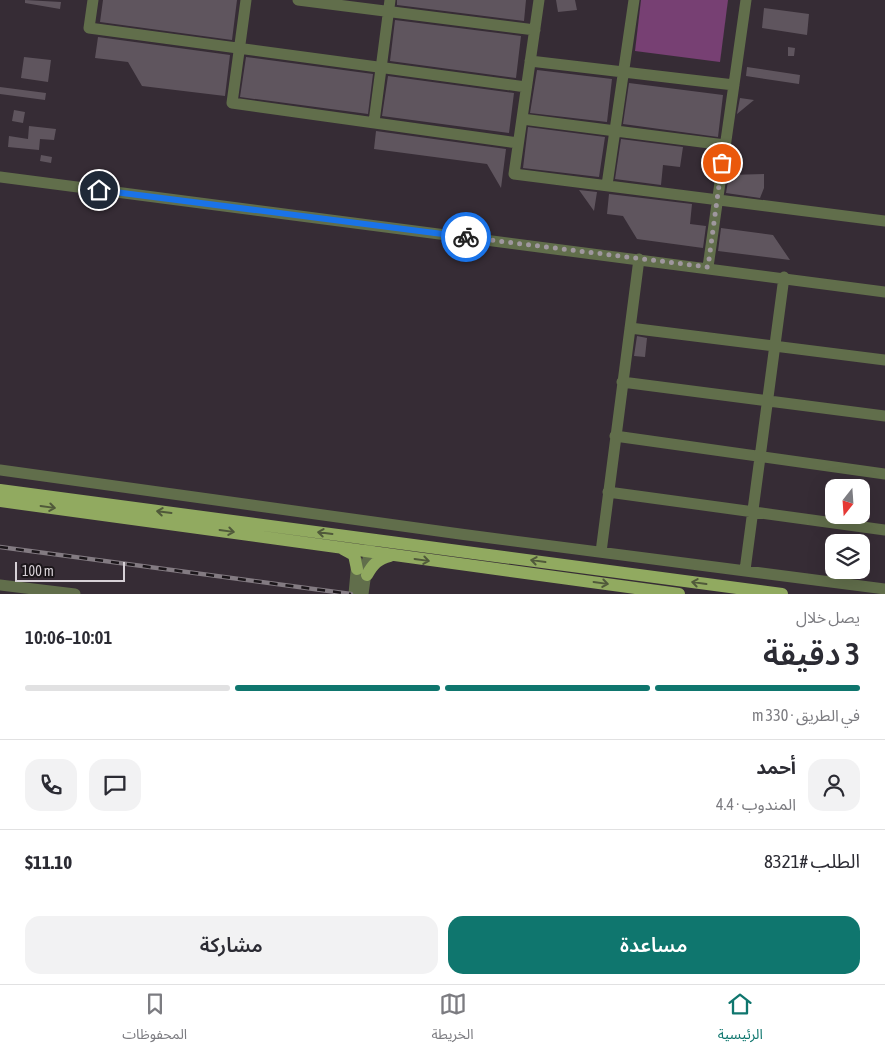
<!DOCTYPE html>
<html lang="ar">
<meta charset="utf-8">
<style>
:root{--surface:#fff;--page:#f2f2f3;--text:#2b2b33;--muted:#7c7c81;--line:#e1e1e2;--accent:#0f766e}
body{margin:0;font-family:"Asap Condensed","Noto Sans Arabic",sans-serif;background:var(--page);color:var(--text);direction:rtl;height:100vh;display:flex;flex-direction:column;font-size:19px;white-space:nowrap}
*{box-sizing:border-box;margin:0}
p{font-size:16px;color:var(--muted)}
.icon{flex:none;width:28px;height:28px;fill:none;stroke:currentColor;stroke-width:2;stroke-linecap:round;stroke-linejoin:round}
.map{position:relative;height:594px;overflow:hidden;direction:ltr}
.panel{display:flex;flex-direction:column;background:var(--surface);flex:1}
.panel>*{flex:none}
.needle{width:32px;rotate:197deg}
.fabs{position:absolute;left:825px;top:479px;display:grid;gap:10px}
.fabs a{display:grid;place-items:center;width:45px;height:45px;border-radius:10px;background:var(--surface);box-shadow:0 5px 20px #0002;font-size:25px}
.scale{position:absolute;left:15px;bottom:12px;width:110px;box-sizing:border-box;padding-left:5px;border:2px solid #d7d1d7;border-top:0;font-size:14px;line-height:18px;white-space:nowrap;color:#d7d1d7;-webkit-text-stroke:4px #1b161a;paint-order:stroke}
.pin{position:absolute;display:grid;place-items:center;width:42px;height:42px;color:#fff;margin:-21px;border:2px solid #fff;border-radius:50%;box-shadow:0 1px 5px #0007}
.courier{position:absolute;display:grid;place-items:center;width:50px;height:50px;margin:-25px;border:4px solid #1a73e8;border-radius:50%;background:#fff;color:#222;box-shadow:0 1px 6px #0007}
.headline em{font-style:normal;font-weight:600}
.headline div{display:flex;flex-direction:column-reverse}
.headline{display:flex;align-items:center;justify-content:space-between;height:85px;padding:0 25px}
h1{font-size:32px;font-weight:600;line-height:38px}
.bar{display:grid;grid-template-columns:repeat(4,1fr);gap:8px 5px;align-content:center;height:60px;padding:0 25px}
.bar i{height:6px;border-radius:4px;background:var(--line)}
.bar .active{background:var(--accent)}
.bar p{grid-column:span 4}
.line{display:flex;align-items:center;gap:12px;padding:0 25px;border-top:1px solid var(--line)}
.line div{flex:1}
.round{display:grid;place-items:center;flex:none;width:52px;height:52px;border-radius:15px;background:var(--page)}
.action{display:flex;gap:10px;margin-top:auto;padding:10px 25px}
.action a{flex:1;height:58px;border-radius:15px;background:var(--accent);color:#fff;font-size:20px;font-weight:600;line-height:58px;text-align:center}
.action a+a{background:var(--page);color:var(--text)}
.dock{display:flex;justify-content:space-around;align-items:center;height:70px;border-top:1px solid var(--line);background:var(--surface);font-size:14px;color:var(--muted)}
.dock a{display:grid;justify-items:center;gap:2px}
.dock .active{color:var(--accent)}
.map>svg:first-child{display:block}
.green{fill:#774073}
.building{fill:#5f555e}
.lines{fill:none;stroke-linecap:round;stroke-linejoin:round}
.minor{stroke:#616e4b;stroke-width:11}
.major{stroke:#91aa60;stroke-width:12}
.rail-casing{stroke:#837b82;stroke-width:4.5}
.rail{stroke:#1b161a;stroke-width:2.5;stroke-dasharray:8;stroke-linecap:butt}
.oneway{stroke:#50593a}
.done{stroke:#9f979e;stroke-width:5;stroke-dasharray:0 9}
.route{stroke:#1a73e8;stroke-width:6}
</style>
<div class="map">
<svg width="885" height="594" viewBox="0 0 885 594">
<rect width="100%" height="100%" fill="#362c35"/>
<!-- green -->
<path class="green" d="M641,0H728L720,62L635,51Z"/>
<!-- building -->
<path class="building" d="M25,0L61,2L60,9L25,3Z
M103,0H237L232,40L100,22Z
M397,0H526L524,21L397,5Z
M556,0H575L577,10L558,12Z
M764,8L809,14L807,35L762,28Z
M395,20L521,36L516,78L390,61Z
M98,37L230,55L225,96L142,86L128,62L95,58Z
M788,47L795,48L794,56H788Z
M24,57L51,60L48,82L21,78Z
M246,57L373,74L368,114L240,97Z
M747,67L800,75L799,84L746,76Z
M537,70L612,79L607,122L530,113Z
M388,76L514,93L509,133L382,116Z
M629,83L723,95L718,137L623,124Z
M0,87L46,93L45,100L0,94Z
M740,98L754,100L737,114Z
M14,110L25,112L23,123L12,121Z
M29,126L56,129L54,140L40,139L39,150L8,147L9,136L28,139Z
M528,127L605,137L599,177L523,168Z
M376,131L506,149L501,188L487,164L374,149Z
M621,139L683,147L680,167L663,165L661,185L615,179Z
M41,155L52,157L51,163L40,161Z
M764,174V188L760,198L726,193L729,175Z
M579,190L597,192L594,211Z
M609,194L692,204L690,224L706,226L703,248L637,239L623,216L607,214Z
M721,228L773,235L790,260L718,251Z
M637,336L647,338L645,357L634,356Z"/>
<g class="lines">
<!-- minor -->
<path class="minor" d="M93,0L89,28L526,87
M246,0L232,103L518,143
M298,0L535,30
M539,0L514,174L885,221
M530,61L734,85
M522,119L725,145
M374,122L390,0
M0,177L885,292
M607,185L634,0
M708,267L746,0
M630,328L885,360
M622,382L885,416
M615,436L885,474
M0,470L460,534L885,589
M608,492L885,530
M601,552L639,259
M745,570L784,277
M0,585L75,594
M354,594L357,561
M363,594L370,544"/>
<!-- major -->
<path class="major" d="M0,490L782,594
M0,501L679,594
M343,549L354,555L357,569
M367,575C373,564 378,559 390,556"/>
<!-- rail casing -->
<g class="rail-casing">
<path id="rail" d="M0,547L351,594"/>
</g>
<!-- rail -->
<use href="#rail" class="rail"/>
</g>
<!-- one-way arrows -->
<defs><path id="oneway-shaft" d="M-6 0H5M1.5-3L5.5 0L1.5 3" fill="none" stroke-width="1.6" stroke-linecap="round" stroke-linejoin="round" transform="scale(1.25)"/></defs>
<g class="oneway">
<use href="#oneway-shaft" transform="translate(48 507) rotate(8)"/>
<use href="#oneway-shaft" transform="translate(164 512) rotate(-173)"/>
<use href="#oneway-shaft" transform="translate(227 531) rotate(8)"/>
<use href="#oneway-shaft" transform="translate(325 533) rotate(-173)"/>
<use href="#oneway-shaft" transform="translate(422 560) rotate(8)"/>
<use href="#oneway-shaft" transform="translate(538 561) rotate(-172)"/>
<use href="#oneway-shaft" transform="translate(601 583) rotate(8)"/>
<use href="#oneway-shaft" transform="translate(699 583) rotate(-172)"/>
</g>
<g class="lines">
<!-- done -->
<path class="done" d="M466,237L708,267L722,163"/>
<!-- route -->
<path class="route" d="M99,190L466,237"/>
</g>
</svg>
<div class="fabs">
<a><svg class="needle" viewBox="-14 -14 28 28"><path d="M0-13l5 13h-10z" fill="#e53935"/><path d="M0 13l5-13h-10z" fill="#7c7c81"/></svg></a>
<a><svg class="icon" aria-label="layers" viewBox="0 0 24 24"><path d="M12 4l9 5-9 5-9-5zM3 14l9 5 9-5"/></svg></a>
</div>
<div class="scale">100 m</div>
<div class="pin" style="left:722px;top:163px;background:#ea580c"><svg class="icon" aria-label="bag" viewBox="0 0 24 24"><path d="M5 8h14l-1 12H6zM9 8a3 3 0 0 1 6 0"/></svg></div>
<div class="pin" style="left:99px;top:190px;background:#1f2937"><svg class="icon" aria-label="home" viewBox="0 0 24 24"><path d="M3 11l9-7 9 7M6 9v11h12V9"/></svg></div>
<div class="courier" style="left:466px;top:237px"><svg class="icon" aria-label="bike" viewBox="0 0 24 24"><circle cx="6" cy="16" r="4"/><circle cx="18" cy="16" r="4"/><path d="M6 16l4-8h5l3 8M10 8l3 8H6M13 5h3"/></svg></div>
</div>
<section class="panel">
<div class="headline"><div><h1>3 دقيقة</h1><p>يصل خلال</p></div><em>10:01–10:06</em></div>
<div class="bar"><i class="active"></i><i class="active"></i><i class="active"></i><i></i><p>في الطريق · 330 m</p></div>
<div class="line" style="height:90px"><a class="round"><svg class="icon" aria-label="person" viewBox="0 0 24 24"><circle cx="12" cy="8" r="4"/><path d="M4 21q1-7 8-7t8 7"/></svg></a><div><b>أحمد</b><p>المندوب · 4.4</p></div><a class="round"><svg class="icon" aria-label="chat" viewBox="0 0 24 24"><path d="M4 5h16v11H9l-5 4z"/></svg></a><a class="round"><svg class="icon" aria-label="phone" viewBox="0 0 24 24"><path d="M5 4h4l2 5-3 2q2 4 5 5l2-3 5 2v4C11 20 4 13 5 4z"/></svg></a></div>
<div class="line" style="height:65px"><div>الطلب #8321</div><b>$11.10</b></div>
<div class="action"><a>مساعدة</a><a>مشاركة</a></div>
</section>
<nav class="dock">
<a class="active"><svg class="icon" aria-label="home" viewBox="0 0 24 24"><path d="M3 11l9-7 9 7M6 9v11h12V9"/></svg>الرئيسية</a>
<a><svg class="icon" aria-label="map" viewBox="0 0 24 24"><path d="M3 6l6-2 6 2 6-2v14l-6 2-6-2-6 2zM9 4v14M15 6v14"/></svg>الخريطة</a>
<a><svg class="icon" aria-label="saved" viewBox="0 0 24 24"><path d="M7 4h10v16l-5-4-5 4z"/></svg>المحفوظات</a>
</nav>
